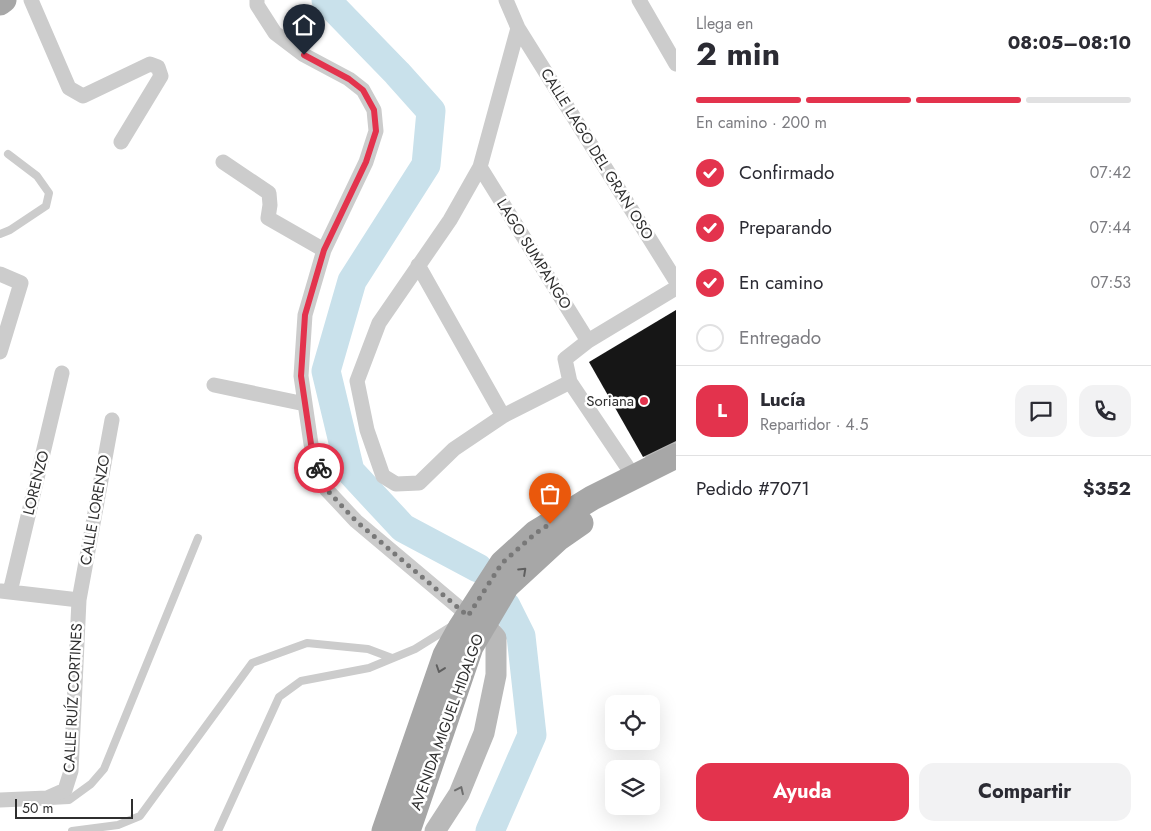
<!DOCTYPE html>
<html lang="es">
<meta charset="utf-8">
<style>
:root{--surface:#fff;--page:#f2f2f3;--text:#2b2b33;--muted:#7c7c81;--line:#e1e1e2;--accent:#e3334d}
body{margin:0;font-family:Jost,sans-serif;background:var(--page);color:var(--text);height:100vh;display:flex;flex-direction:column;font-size:19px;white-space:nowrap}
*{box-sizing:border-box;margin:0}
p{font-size:16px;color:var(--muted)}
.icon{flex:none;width:28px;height:28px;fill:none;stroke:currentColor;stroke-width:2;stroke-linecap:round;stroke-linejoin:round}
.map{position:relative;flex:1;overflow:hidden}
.details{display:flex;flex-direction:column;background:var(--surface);width:475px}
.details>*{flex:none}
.fabs{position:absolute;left:605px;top:695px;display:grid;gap:10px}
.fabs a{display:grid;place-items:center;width:55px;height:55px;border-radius:10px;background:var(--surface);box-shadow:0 5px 20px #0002;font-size:25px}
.scale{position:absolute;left:15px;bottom:12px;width:118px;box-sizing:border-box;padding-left:5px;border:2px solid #2f2f2f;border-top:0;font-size:14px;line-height:18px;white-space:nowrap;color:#2f2f2f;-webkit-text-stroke:4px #fff;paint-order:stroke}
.pin{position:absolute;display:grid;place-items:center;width:42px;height:42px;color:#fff;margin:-51px -21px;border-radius:50% 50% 50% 0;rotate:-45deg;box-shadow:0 0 5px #0007}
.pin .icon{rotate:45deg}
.courier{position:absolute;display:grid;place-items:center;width:50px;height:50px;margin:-25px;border:4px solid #e3334d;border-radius:50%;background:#fff;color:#222;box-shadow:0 1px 6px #0007}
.head em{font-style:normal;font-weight:700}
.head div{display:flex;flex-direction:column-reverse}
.head{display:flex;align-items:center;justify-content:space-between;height:85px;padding:0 20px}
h1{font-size:32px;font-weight:700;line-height:38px}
.bar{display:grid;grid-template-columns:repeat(4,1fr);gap:8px 5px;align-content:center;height:60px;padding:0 20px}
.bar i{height:6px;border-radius:4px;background:var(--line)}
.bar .selected{background:var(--accent)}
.bar p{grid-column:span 4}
.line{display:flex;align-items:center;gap:12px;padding:0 20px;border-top:1px solid var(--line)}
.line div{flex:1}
.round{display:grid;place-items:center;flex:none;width:52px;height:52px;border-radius:15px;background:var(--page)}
ol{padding:0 20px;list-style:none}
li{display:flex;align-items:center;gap:15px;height:55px}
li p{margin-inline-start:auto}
li .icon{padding:5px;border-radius:50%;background:var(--accent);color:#fff;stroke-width:4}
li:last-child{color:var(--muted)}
li i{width:28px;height:28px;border:2px solid var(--line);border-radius:50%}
.action{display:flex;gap:10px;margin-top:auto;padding:10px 20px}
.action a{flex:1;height:58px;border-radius:15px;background:var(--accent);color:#fff;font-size:20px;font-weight:700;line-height:58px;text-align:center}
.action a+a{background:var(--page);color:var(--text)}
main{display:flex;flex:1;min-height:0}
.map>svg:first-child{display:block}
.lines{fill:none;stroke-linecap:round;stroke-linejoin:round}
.river{stroke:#c9e1eb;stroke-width:29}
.building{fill:#161616;filter:url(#shadow)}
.lane{stroke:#ccc;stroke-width:8}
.street{stroke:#ccc;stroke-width:15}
.secondary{stroke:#b9b9b9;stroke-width:21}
.primary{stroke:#a7a7a7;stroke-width:25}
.oneway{stroke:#5f5f5f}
.oneway2{stroke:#6d6d6d}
.done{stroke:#787878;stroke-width:5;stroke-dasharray:0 9}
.route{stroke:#e3334d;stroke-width:6}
.poi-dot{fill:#e3334d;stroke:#fff;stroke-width:2}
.labels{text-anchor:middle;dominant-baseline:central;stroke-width:5;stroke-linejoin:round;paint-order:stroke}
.street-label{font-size:15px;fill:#2f2f2f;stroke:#fff}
.poi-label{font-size:15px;fill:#2f2f2f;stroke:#fff;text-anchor:end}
</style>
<main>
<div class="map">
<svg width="676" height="831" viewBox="0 0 676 831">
<defs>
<filter id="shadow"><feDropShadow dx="4.5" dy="4.5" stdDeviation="0" flood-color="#0004"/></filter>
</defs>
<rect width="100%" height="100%" fill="#fff"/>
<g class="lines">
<!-- river -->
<path class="river" d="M326,0L397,73L431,111L426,165L352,281L326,371L350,471L403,528L478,568
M490,831L532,735L521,636L506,606"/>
</g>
<!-- building -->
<path class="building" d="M676,310V441L643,457L589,362Z"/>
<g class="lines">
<!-- lane -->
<path class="lane" d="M0,234L10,230L46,206L49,193L37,176L8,154
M50,801L69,800L91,784L104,769L198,538
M72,831L118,825L140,816L252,663L307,643L368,649L392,658
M218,831L279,697L301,681L369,668L415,649L452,626"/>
<!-- street -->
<path class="street" d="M31,0L69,88L83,96L150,64L158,67L161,76L121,142
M257,0V5L275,33L304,55L349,79L363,90L374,110L376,131L366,162L324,250L305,315L301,376L311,444L326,489L356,521L469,616L475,619
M506,0L518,28L480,167L450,220L379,323L357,381L367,430L383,476L396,484L419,483L454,449L503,416L570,382
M639,0L676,64
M518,28L676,281
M223,162L269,193L270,205L268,218L324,250
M480,167L588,341
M418,265L503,416
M0,274L21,283L0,352
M214,385L305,404
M634,477L570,382L565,359L588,341L676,288
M1,591L79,600
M10,592L62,373
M0,800L47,798L65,790L71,771L79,600L112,420"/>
<!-- secondary -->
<path class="secondary" d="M435,831L459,794L484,733L496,675V638L483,623"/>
<!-- primary -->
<path class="primary" d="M0,3L4,0
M384,831L445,655L460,628L502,563L535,533L592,498L676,456
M408,831L471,647L507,586L558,539L581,523"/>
</g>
<!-- one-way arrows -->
<defs><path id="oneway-chevron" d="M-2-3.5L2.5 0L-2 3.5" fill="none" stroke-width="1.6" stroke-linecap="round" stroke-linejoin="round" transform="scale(1.25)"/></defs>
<g class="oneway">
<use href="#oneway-chevron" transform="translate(523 571) rotate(-43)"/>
<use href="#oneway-chevron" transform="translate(440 669) rotate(109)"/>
</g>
<use class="oneway2" href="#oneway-chevron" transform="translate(460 790) rotate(-65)"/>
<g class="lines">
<!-- done -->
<path class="done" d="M319,468L326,489L356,521L468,616L502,563L536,533L550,524"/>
<!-- route -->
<path class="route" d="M304,55L349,79L363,90L374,110L376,131L366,162L324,250L305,315L301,376L311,444L319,468"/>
</g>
<!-- markers -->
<circle class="poi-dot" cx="644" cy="401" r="5"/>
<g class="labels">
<!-- street labels -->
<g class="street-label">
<text transform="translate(597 154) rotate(58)">CALLE LAGO DEL GRAN OSO</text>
<text transform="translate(534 254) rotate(58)">LAGO SUMPANGO</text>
<text transform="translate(36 483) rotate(-76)">LORENZO</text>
<text transform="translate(95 510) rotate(-80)">CALLE LORENZO</text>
<text transform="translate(73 698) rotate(-87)">CALLE RUÍZ CORTINES</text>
<text transform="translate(447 722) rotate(-70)">AVENIDA MIGUEL HIDALGO</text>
</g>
<!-- poi labels -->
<g class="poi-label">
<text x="634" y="401">Soriana</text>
</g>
</g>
</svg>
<div class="fabs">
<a><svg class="icon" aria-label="locate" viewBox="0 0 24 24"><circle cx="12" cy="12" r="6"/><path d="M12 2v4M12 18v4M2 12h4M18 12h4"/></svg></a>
<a><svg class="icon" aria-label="layers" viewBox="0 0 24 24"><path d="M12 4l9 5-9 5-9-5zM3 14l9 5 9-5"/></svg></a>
</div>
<div class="scale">50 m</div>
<div class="pin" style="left:550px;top:524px;background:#ea580c"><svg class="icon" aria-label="bag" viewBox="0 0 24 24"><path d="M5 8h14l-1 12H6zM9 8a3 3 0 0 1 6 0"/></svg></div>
<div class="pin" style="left:304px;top:55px;background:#1f2937"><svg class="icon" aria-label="home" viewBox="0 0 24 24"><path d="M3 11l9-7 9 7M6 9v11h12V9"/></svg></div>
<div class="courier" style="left:319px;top:468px"><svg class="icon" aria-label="bike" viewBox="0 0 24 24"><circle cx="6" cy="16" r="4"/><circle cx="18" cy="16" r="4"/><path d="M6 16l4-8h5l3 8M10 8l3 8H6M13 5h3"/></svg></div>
</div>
<section class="details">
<div class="head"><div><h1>2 min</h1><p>Llega en</p></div><em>08:05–08:10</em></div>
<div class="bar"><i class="selected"></i><i class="selected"></i><i class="selected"></i><i></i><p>En camino · 200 m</p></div>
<ol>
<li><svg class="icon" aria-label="check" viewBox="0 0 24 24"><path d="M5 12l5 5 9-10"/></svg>Confirmado<p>07:42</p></li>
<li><svg class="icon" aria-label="check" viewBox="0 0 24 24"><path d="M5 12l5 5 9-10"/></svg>Preparando<p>07:44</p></li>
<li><svg class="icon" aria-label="check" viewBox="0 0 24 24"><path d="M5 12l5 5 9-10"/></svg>En camino<p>07:53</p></li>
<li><i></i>Entregado</li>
</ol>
<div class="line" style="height:90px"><b class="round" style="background:var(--accent);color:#fff">L</b><div><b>Lucía</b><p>Repartidor · 4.5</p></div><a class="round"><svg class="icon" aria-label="chat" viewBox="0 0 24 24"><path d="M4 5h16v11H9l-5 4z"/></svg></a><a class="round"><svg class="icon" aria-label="phone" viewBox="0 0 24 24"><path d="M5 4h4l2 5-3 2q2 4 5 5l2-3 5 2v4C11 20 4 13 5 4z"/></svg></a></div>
<div class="line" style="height:65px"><div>Pedido #7071</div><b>$352</b></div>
<div class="action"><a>Ayuda</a><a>Compartir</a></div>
</section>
</main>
